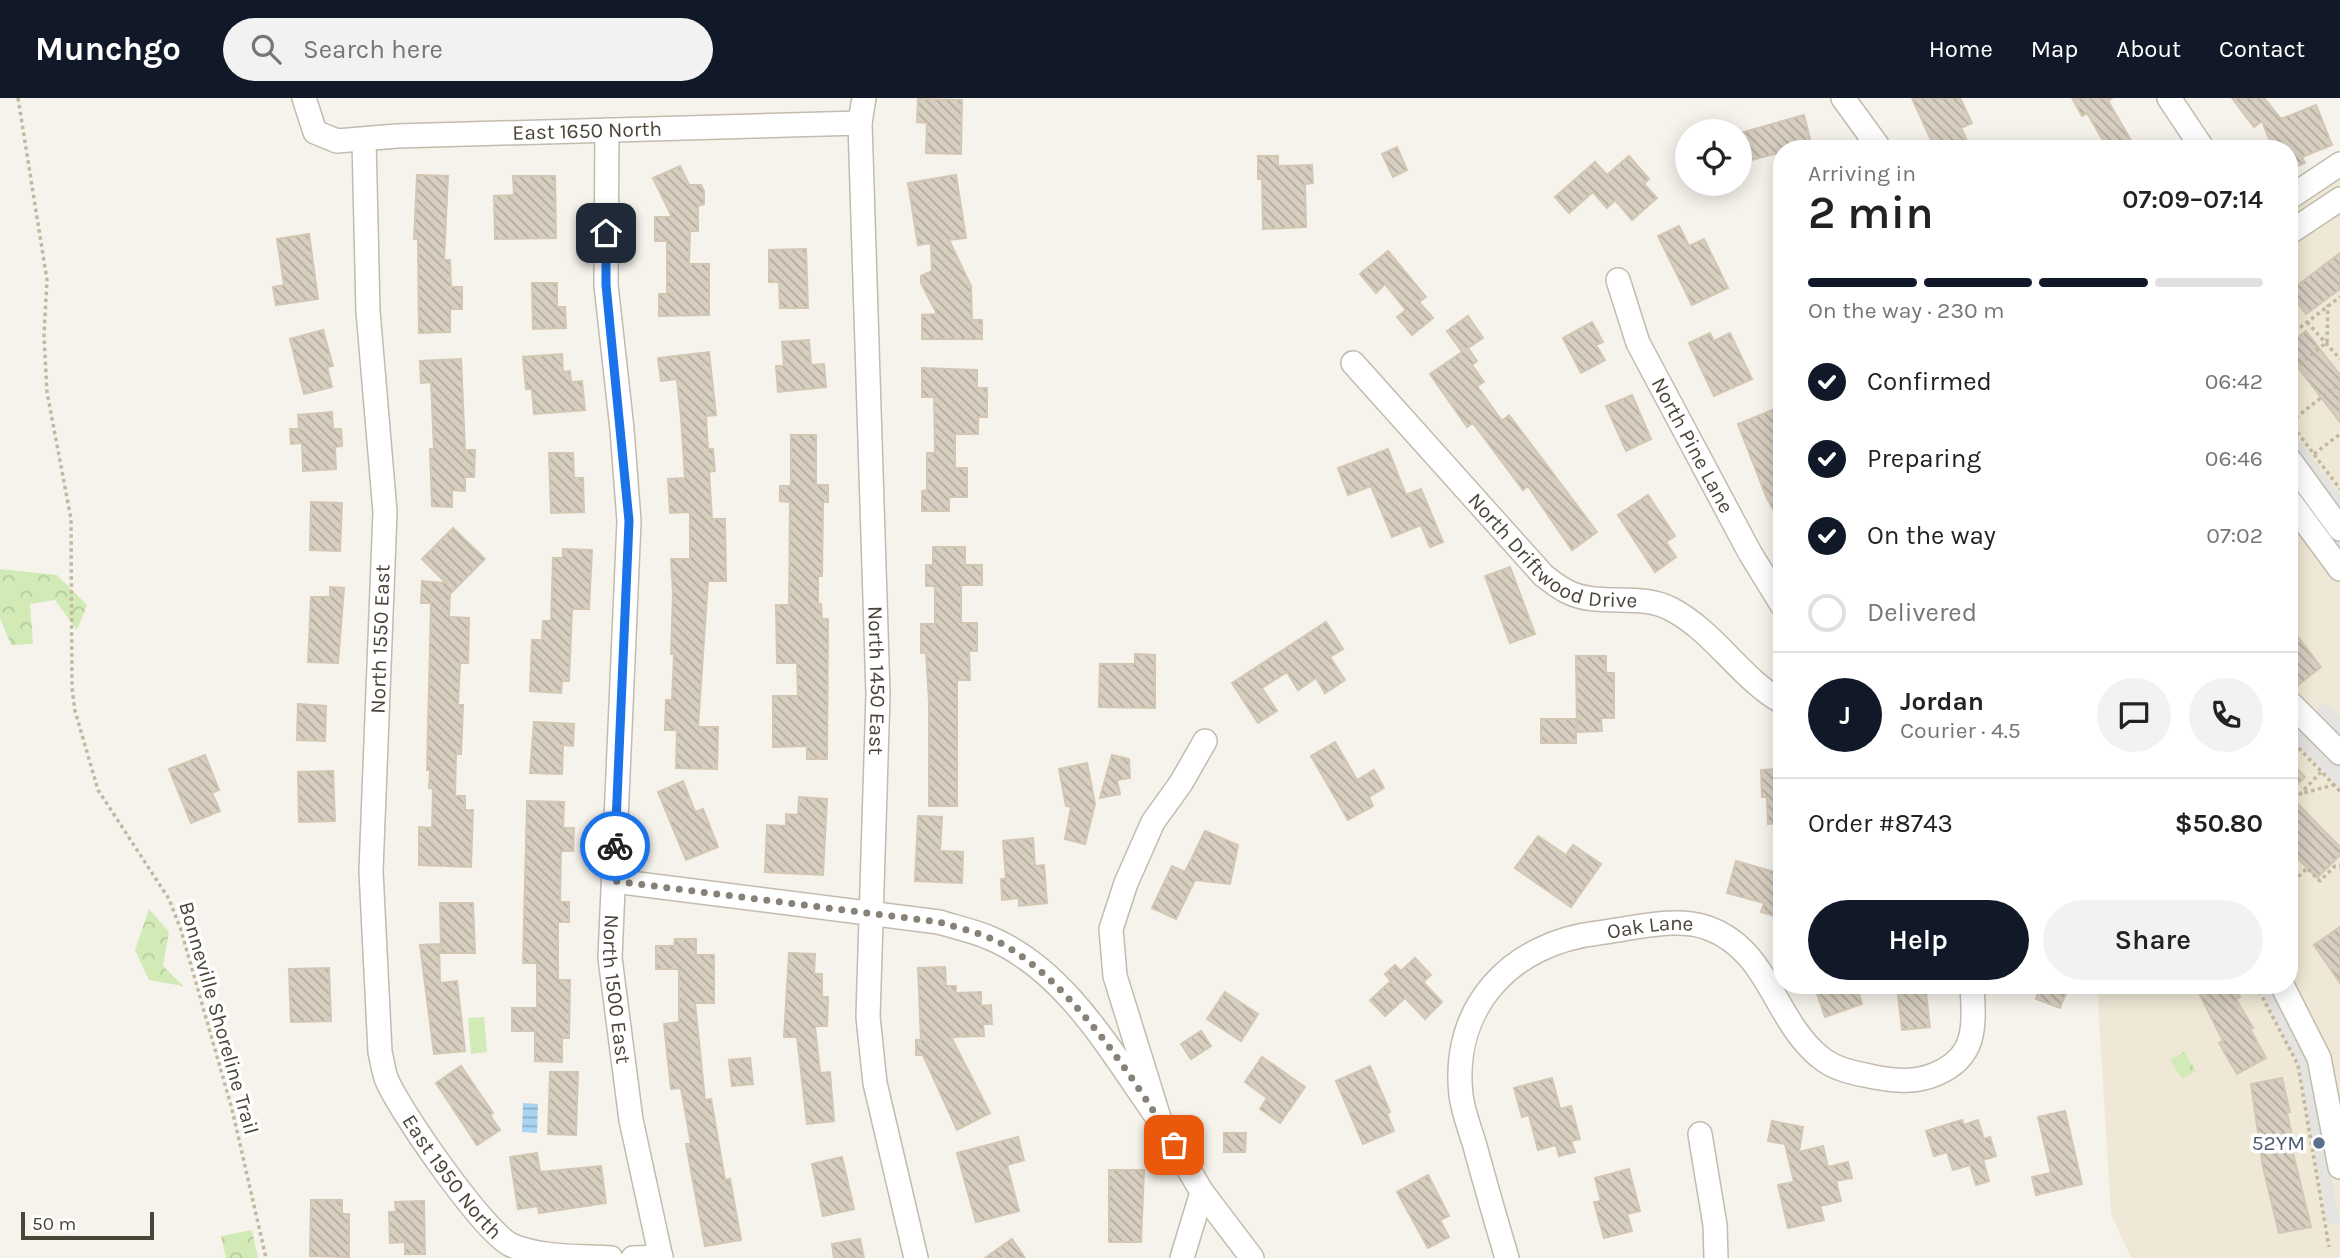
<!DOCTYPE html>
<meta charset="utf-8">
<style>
:root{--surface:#fff;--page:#f2f2f2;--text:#222;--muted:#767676;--line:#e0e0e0;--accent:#111827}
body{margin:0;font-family:Karla,sans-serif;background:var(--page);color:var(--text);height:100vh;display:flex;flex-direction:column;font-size:26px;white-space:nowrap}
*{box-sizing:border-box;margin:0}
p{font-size:23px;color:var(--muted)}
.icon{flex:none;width:38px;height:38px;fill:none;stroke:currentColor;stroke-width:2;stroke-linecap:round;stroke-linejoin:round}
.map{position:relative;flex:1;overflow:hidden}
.panel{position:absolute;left:1773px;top:42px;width:525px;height:854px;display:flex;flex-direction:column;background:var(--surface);border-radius:28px;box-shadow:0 4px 18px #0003}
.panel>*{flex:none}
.fabs{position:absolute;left:1675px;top:21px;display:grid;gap:14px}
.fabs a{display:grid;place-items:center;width:77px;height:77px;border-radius:50%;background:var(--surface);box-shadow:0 4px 18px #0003;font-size:35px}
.scale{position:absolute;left:21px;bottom:18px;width:133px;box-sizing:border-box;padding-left:7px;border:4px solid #4b4439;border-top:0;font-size:19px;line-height:24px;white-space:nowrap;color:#4b4439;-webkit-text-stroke:5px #fff;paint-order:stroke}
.pin{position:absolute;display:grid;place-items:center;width:60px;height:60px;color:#fff;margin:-30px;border-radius:14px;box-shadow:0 4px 10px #0006}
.courier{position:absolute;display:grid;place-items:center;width:70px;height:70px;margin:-35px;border:5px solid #1a73e8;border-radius:50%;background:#fff;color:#222;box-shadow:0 2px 9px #0007}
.overview em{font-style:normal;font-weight:600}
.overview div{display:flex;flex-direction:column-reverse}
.overview{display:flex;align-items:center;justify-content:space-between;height:119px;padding:0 35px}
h1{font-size:46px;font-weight:600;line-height:52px}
.bar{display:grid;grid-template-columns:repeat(4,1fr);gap:10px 7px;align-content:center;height:84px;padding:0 35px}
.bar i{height:9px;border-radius:5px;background:var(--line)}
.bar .current{background:var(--accent)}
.bar p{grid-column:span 4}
.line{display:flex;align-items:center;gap:18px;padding:0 35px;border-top:2px solid var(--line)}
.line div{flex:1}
.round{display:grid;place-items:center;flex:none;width:74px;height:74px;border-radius:37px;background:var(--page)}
ol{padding:0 35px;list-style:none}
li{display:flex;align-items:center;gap:21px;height:77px}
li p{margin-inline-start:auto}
li .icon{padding:7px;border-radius:50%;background:var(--accent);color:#fff;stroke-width:4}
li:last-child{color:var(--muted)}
li i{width:38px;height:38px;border:4px solid var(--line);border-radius:50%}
.action{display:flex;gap:14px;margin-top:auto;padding:14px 35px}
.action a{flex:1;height:80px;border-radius:42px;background:var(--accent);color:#fff;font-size:28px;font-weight:600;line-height:80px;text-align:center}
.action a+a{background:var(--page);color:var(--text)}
header{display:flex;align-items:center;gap:42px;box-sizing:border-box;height:98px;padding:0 35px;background:var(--accent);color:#fff}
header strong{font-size:33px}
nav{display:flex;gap:38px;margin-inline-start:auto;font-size:24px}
.search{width:490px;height:63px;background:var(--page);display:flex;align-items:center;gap:18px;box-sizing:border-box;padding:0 24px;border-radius:38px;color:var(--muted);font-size:26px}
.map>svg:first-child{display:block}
.education{fill:#efe8d6}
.green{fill:#d2eab5}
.forest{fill:url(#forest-crowns)}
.parking{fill:#e5e3e0}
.water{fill:url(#water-rules)}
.building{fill:url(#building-back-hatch);stroke:#d3c7b4;stroke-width:2}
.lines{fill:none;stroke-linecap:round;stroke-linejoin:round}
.minor-casing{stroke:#c2bbae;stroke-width:26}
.path{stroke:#c4b79f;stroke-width:3.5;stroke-dasharray:3.5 3.5;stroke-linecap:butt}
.minor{stroke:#fff;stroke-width:23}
.done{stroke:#878178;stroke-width:7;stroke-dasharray:0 12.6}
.route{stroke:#1a73e8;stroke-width:9}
.service-dot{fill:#5c6f8a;stroke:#fff;stroke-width:2.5}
.labels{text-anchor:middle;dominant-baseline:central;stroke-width:7;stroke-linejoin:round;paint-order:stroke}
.street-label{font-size:21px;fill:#4b4439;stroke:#fff}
.service-label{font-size:21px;fill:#4e5e75;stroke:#fff;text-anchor:end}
</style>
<header>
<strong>Munchgo</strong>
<div class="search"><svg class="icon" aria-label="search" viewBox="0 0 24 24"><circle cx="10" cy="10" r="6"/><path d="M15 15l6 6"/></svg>Search here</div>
<nav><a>Home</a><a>Map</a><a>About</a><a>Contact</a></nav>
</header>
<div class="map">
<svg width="2340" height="1160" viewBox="0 0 2340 1160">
<defs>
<pattern id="forest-crowns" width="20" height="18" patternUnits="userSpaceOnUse" patternTransform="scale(1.75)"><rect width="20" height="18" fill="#d2eab5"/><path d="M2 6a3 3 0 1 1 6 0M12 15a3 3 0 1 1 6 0" fill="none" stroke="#b6ca9c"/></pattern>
<pattern id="water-rules" width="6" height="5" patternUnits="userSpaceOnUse" patternTransform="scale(1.75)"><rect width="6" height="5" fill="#a9d4f2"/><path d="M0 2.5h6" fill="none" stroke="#8caec5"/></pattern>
<pattern id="building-back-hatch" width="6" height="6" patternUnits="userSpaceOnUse" patternTransform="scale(1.75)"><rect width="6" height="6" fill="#d8cfc1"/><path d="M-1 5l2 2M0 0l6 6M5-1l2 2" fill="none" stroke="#b1aa9e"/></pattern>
</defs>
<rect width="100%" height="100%" fill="#f6f3ec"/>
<!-- education -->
<path class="education" d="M2340,66V1160H2131L2111,1116L2097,887H2289V99Z"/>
<!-- green -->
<path class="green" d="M484,919L487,954L471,956L468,920Z"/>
<!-- forest -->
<path class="forest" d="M0,471L57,477L87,507L77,532L55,502L30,506L33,546L11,547L0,520Z
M149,811L169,834L163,868L183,888L149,882L135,852Z
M2184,954L2196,973L2182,981L2170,962Z
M252,1132L258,1160H226L221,1138Z"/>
<!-- parking -->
<path class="parking" d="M2289,329L2340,397V457L2289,386Z
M2326,604L2340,619V691L2289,637V622L2307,605L2314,612Z
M2257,887H2270L2311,966L2340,1125L2328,1128L2299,967Z"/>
<!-- water -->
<path class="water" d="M523,1005L538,1006L537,1035L522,1034Z"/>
<!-- building -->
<path class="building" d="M1912,0H1960L1972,25L1961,30L1971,51H1935Z
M2072,0H2112L2108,3L2136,51H2108L2087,15L2082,18Z
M2232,0H2264L2281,21L2316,7L2332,47L2302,59L2305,65L2289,71V51H2273L2262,23L2254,29Z
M918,1L962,2L961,56L926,55L927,25L917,24Z
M1804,17L1810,41L1795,45L1796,51H1782V54L1740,65V35Z
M1397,49L1407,72L1393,79L1382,56Z
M1258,58H1278V68L1312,67L1313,85L1305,86L1306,129L1263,131L1262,81H1258Z
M1629,58L1649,81L1644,86L1657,100L1632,122L1615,102L1607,110L1593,94L1569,115L1555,99L1595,64L1607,77Z
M680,68L689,87H701L704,93V106L698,108V133H690L689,166H709V217L659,218V196H667V143H655V119H672L653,80Z
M417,77L448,78L444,162H450L451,189H462V211H450V234L419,235L418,141H414Z
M956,77L966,140L949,142L971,188L972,222H982V241H922V217L937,216L921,185V178L932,173L931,145L918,147L908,85Z
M513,78H555L556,140L495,141L494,98L514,97Z
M1679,128L1689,148L1704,141L1728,190L1692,207L1658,138Z
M309,136L318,201L276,207L273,189L284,187L277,141Z
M806,151L808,210H780L779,184H769V152Z
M1388,153L1426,199L1419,204L1433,220L1412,237L1397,219L1406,212L1385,186L1376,195L1360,176Z
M2340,155V191L2306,216L2289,194Z
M532,185H557V209H565L566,230L533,231Z
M1468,218L1483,240L1468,250L1477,263L1472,267L1484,284L1477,288L1502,323L1509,317L1597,434L1572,452L1528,388L1523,392L1473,325L1467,329L1430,276L1462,254L1447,233Z
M1592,224L1603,244L1596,247L1605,262L1581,275L1563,240Z
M323,232L333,268L327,269L332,289L304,296L290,241Z
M2306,233L2340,277V324L2289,258V246Z
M1710,235L1714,243L1730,235L1752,281L1714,298L1689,245Z
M809,242L811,267L824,266L826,289L778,294L776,268H784L782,244Z
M709,254L716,317L706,318L708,351H713L715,373L709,374L712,421H725L726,483H708L698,629H718L717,671L676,670L677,632H665L666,602H672L674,556H671L673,495L671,461H690V414L670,415L668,381L685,380L681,320L677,281L661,283L658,260Z
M562,256L563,274L570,273L571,284L582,283L585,312L534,316L532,291H526L523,259Z
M461,261L465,352H475L474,379H465V393L452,392V409L432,408L430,351H434L431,284L421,285L420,263Z
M922,270L977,272V290H987V319H978V336H955V370H967V399H949V413H922V393L927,392V355H935L934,299H922Z
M1632,297L1651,341L1626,353L1606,308Z
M1775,311L1782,327V428L1766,398L1738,326Z
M332,314L333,331H341L342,348L335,349L336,371L303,373L302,345L291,346L290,331H299L298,317Z
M791,337H816V387H828V404H823L822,478H818V506H821L822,521H828L827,661H807V648L773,649V598H798L797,565H777L776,507H789L790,404L780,403V388H791Z
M1388,351L1406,397L1421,391L1443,444L1430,449L1421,427L1392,439L1371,388L1348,397L1338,370Z
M549,355H573L574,380H583L584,414L551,415Z
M1648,397L1675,438L1666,444L1676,459L1655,474L1618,417Z
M311,404L342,405L340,453L310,452Z
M453,430L485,461L450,496L449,519L469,520L468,565H460L458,607H463L461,656H456L455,698H465V712H473L471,769L419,767V729L432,730L433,691L429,690L430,672H427L431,505H421L422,483L446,485L422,461Z
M933,449H965V467H982V487H961V525H977V553H969L970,582H957V708H929V603L926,555H921V526H935V488H926V467H933Z
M563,451L592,452L589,511H572L569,583H562L561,595L530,593L532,542H542L543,523H551L553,460H563Z
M1510,469L1535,536L1510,545L1485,478Z
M330,489L344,490L338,565L308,564L311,499H330Z
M1326,524L1343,551L1330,559L1345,582L1325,595L1316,580L1298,592L1287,574L1262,590L1277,613L1258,625L1232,585Z
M2289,527L2321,569L2293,591L2289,590Z
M1135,556L1155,557V610L1099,609L1100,566H1135Z
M1576,558H1606V575H1614V620H1601L1602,633L1577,634Z
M298,606L326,608L325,643L297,642Z
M1541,621H1576V645H1541Z
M534,624L574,626L573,648L563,647L562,676L530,675Z
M1335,644L1357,682L1374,672L1384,690L1369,699L1373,708L1348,722L1311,658Z
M205,657L219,692L212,695L220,713L191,725L169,671Z
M1112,657L1129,661L1130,680L1117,682L1120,696L1100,700Z
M2289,662L2305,679L2289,695Z
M1087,665L1095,706L1085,746L1065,741L1071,709L1066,708L1059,671Z
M1782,671V725L1768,726L1767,699H1762L1761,672Z
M333,673L335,723L299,724L298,674Z
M683,683L695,714L703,711L718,749L686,762L658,694Z
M2289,697L2340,749V757L2317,780L2289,751Z
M799,699L827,701L823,777L765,774L767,727L786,728V716L798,717Z
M527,703L564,704L563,730H574L573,753H561L560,804H569V824H558V882H570L569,940H562V964L535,963V933H512V910H537V865H523Z
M918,718L942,719L940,753L963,754L962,785L915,783Z
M1205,733L1238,747L1230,786L1195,782L1176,821L1152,810L1172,768L1185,774Z
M1538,738L1566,757L1573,747L1601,766L1571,809L1515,770Z
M1033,740L1035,768L1044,767L1047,805L1019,808V800L1002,802L1001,781H1006L1003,743Z
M1736,763L1782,776V820L1761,814L1764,805L1727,795Z
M440,805H473L475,855H441Z
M2340,829V885L2314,847Z
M675,841H696V857H714V905H695L705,1002L711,1001L725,1082L730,1081L741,1142L705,1148L686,1046H691L681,990L671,991L664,926L679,924V871H656V848H674Z
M439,846L440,885L457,883L465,953L434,956L420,847Z
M789,855L815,856L814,876H822V899H828L827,928H815L820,975L830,974L834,1023L807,1026L797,939H784Z
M1415,860L1431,877L1423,884L1442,904L1425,921L1405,900L1385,918L1370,902L1391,883L1385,876L1395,867L1401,873Z
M945,869L946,888H956V895L981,894V908L991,907L992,926H983L984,938L951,939L990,1015L957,1032L923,957H916V942H921L918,870Z
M329,870L331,923L291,924L289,871Z
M1814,887H1856L1862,906L1825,919Z
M1897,887H1925L1930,929L1902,932Z
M2041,887H2069L2060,910L2036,901Z
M2195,887H2233L2240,899L2236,901L2253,930L2250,931L2266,960L2237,976L2219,945L2223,943Z
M1225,894L1258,916L1241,943L1207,921Z
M1201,933L1211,948L1191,961L1181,946Z
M1262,959L1305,989L1280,1025L1260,1011L1267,1000L1245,984Z
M750,960L753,986L732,988L729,962Z
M461,968L493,1015L490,1017L500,1032L477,1047L436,985Z
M1370,968L1390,1014L1387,1016L1394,1033L1363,1046L1336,983Z
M550,974H578L576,1037L548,1036Z
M1552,980L1560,1011L1571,1008L1580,1041L1571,1043L1575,1054L1559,1058L1556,1047L1538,1052L1529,1017L1522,1019L1514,990Z
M2282,980L2290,1014L2287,1015L2294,1046L2291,1047L2311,1129L2279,1135L2263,1069L2251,986Z
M2065,1013L2082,1086L2036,1097L2032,1079L2051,1075L2038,1019Z
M1962,1022L1964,1027L1978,1022L1984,1041L1990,1039L1996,1058L1983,1062L1989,1083L1976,1087L1970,1067L1953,1072L1947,1054L1934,1058L1926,1033Z
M1772,1023L1803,1029L1799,1054L1823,1048L1828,1069L1848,1064L1852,1080L1836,1083L1841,1103L1820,1108L1824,1122L1788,1130L1778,1087L1794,1084L1785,1046L1768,1043Z
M1224,1035H1246L1245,1054H1224Z
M1018,1039L1024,1062L1007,1067L1019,1113L976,1124L957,1055Z
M537,1055L540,1074L601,1068L606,1105L539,1115L538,1108L518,1111L510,1059Z
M842,1059L854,1111L823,1118L812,1066Z
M1629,1071L1640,1113L1627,1116L1632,1133L1604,1140L1594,1104L1601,1103L1595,1080Z
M1109,1072H1144L1141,1144H1109Z
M1428,1077L1449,1118L1440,1122L1449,1139L1428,1150L1397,1094Z
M311,1102H342V1116H349V1159L310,1158Z
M424,1103L425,1156H405V1144L390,1145L389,1114H396L395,1104Z
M860,1141L864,1160H834L832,1146Z
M1012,1141L1025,1160H985Z"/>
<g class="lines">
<!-- minor casing -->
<g class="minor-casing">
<g id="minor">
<path id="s1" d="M304,0L315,34L337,43L397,38L860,25"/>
<path id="s2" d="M864,0L860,25L878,596L868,919L875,985L916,1160"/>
<path d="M1843,0L1880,51"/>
<path d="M2169,0L2203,51"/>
<path id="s3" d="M607,32L606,187L622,331L629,423L610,860L631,1022L661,1160"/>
<path id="s4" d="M364,42L368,213L385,414L371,773L380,954C382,962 383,971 386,980C398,1011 483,1133 511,1147C542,1160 578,1158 611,1160"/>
<path d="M2289,100L2340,66"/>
<path d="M2289,135L2340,101"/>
<path id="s5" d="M1618,182L1638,245L1750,455L1782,507"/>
<path id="s6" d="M1353,265L1544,478C1551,483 1558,489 1566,493C1597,510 1640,494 1671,511C1715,534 1740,580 1782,604"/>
<path d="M2289,361L2340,431"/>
<path d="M2289,402L2340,471"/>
<path d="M2289,604L2340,655"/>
<path d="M1205,643L1181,685L1153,724L1126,785L1111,831L1115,878L1160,1023L1202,1094L1252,1160"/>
<path d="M614,783L939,824C955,829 974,833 990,840C1068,873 1113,958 1160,1023"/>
<path d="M2282,887L2319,960L2340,1069"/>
<path d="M1700,1036L1715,1127L1716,1160"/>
<path d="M633,1160L661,1159"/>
<path d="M1182,1160L1202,1094"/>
<path id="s7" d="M1507,1160C1496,1123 1485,1085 1475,1048C1470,1031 1463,1014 1461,997C1451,908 1512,845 1598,835C1631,831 1676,818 1708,830C1769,852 1774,922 1820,959C1835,972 1855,975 1874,979C1896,983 1915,985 1936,976C1978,958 1974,927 1972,887"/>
</g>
</g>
<!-- path -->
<path class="path" d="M18,0L47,182L44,237L47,294L71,421L72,590L75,613L98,692L169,801L181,832L232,1011L266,1160
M2307,224L2340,261
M2289,238L2340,199
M2289,275L2327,244L2328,207
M2289,323L2340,391
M2290,324L2340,285
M2314,356L2340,336
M2289,640L2340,693
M2321,674L2300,696L2333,687
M2289,771L2297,780L2307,770L2320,783L2335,768H2340
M2256,887L2298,967L2329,1149"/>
<!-- minor -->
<use href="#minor" class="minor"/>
</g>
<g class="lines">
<!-- done -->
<path class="done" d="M615,748L614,783L939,824C955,829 974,833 990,840C1062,871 1135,980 1174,1047"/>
<!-- route -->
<path class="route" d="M606,135V187L629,423L615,748"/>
</g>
<!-- markers -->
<circle class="service-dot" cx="2319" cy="1045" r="7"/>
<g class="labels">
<!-- street labels -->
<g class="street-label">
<text stroke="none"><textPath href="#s1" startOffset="310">East 1650 North</textPath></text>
<text stroke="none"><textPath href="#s5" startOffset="182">North Pine Lane</textPath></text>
<text stroke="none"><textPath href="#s6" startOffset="282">North Driftwood Drive</textPath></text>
<text transform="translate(380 541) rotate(-88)">North 1550 East</text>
<text stroke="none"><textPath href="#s2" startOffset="583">North 1450 East</textPath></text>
<text stroke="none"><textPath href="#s7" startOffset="460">Oak Lane</textPath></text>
<text stroke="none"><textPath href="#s3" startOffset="861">North 1500 East</textPath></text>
<text transform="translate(219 920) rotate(74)">Bonneville Shoreline Trail</text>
<text stroke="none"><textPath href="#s4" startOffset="1059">East 1950 North</textPath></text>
</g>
<!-- service labels -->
<g class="service-label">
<text x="2305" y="1045">52YM</text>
</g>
</g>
</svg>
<div class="fabs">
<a><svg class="icon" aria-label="locate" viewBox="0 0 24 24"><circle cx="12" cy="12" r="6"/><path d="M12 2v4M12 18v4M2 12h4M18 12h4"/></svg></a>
</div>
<div class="scale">50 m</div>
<div class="pin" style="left:1174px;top:1047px;background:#ea580c"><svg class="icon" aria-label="bag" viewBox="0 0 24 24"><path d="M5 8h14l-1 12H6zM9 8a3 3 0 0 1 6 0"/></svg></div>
<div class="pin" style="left:606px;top:135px;background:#1f2937"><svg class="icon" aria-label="home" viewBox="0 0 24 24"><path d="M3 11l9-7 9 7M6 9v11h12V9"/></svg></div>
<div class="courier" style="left:615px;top:748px"><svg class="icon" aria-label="bike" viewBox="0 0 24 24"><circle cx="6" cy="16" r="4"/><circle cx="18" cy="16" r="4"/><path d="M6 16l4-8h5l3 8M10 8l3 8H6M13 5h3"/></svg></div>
<section class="panel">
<div class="overview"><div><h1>2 min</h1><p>Arriving in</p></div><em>07:09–07:14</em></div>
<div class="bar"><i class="current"></i><i class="current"></i><i class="current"></i><i></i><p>On the way · 230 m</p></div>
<ol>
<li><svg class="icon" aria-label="check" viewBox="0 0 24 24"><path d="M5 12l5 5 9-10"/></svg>Confirmed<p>06:42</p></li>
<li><svg class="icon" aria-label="check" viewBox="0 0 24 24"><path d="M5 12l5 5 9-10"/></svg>Preparing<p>06:46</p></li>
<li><svg class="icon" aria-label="check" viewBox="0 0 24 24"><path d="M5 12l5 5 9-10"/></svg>On the way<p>07:02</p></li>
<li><i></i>Delivered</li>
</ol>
<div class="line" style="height:126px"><b class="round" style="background:var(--accent);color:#fff">J</b><div><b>Jordan</b><p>Courier · 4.5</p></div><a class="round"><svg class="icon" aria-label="chat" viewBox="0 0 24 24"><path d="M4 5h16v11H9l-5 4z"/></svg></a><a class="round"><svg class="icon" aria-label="phone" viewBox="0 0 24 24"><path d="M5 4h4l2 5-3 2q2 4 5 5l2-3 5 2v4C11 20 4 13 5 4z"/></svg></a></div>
<div class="line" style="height:91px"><div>Order #8743</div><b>$50.80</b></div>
<div class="action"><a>Help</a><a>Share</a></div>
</section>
</div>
